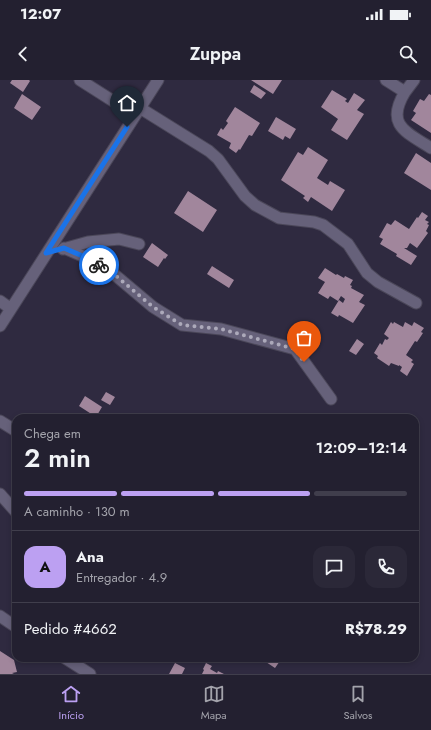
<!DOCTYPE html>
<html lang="pt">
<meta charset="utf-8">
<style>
:root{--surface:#232030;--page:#2b2838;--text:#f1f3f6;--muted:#a3a3ab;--line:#403e4c;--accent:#bca0f2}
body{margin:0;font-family:Jost,sans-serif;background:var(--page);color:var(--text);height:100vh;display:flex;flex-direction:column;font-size:15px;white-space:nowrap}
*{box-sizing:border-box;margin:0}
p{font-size:13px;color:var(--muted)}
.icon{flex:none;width:22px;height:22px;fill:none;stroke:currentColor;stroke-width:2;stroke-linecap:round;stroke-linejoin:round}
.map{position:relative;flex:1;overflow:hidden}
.panel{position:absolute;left:12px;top:334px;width:407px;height:248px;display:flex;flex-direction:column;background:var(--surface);border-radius:12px;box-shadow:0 2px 6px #0003,0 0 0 1px var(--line)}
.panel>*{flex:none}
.pin{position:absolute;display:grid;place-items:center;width:34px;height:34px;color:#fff;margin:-41px -17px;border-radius:50% 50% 50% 0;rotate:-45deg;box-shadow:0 0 4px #0007}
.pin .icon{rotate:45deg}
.courier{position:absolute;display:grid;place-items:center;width:40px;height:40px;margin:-20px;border:3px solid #1a73e8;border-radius:50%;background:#fff;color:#222;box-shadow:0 1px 5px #0007}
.head em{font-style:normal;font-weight:600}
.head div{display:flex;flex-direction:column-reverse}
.head{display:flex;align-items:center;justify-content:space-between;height:68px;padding:0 12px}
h1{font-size:26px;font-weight:600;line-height:30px}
.bar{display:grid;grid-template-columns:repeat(4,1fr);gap:6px 4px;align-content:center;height:48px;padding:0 12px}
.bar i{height:5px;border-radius:3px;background:var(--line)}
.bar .active{background:var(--accent)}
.bar p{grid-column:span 4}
.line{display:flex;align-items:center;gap:10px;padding:0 12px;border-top:1px solid var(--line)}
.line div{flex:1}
.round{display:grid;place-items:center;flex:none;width:42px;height:42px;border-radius:12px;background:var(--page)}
.status{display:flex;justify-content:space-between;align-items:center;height:28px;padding:0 20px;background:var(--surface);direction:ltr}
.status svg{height:11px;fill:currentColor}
header{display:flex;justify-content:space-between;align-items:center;height:52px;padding:0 12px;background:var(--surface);font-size:18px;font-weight:600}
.tab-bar{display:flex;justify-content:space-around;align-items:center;height:56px;border-top:1px solid var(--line);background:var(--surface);font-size:11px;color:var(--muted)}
.tab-bar a{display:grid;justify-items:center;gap:2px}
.tab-bar .active{color:var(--accent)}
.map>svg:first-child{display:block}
.building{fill:#a1869c}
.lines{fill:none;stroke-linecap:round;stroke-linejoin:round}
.minor-casing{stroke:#4b4759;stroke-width:13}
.minor{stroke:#66617a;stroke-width:11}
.done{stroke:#aca9ba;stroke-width:4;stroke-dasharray:0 7.2}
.route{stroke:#1a73e8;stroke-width:5}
</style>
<div class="status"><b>12:07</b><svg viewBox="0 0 49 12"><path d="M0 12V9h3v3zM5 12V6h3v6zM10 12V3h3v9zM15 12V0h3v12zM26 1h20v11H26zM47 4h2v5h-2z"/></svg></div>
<header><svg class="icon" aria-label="back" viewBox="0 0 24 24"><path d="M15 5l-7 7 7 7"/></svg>Zuppa<svg class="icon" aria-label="search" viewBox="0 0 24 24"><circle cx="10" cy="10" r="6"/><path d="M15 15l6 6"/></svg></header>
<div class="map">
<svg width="431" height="594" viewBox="0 0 431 594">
<rect width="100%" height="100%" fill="#2f2a40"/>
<!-- building -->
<path class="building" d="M12,0H29L30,1L23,12L10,3Z
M251,0H282L273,14Z
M254,5L266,13L261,19L250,12Z
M332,10L347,19L345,21L348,23L354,13L365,20L357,30L364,34L347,60L331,50L338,39L321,27Z
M22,14L41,27L32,40L14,28Z
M429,14L431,15V53L411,40L416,33L413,31L420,19L424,21Z
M235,27L260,43L252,56L249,55L240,70L239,69L236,73L229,68L231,63L217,55L221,48L223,50L228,43L226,41Z
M276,37L296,49L290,59L285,56L283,60L268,51Z
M308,67L328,80L317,98L328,105L330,101L345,110L332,131L311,117L308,122L303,118L305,116L281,100L298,72L303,75Z
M416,73L431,83V110L404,93Z
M188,111L217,130L203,152L174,133Z
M422,132L428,136L425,140L429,142L427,144L429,145L426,151L428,153L417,168L410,163L407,168H404L417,176L411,185L396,176L397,174L380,164L383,159L379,157L387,143L391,145L395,140L409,149L417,137L418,138Z
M152,163L168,175L165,179L164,178L158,187L143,177Z
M212,186L234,200L229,208L207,194Z
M325,188L336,195L337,194L344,198L345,196L353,200L350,205L352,206L351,208L364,215L359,222L365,225L353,243L339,235L338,237L331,233L339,220L343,223L345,219L341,216L338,221L330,216L328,219L318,213L325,202L318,198Z
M391,242L393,244L394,242L403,247L405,242L412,246L414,242L424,248L421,252L423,253L417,262L415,261L406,275L413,280L411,282L414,284L407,296L400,291L402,287L399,285V286L391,283L389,286L377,278L378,276L374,273L380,263L382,265L385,259L387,260L389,258L384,254Z
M357,259L364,264L356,275L349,271Z
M106,312L115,317L110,325L101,320Z
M85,316L102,327L96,337L79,326Z
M0,571L14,580L17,592L12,593L14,594H0Z
M265,578H282L275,588L263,580Z
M175,583L185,588L182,594H169Z
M206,583L212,586L210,589L217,593L218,591L224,594H202L204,590L203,589Z"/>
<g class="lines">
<!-- minor casing -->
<g class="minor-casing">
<path id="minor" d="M80,0L135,35
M386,0L405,12C385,45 406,52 431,68
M405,12L414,0
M140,28L209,71L218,79L245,116L255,125L279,138L314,142L323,145L348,164L367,193L378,202L416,223
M64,168L94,181L115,195L153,227L182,245L221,249L295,269L331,319
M63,169L88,162L119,159L139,164
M0,221L11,229
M0,246L158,0
M0,341L16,351
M0,414L16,432
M0,536L16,547
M65,578L90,594"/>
</g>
<!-- minor -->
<use href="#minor" class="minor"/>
</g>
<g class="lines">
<!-- done -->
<path class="done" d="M99,185L115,195L153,227L182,245L221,249L295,269L304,282"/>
<!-- route -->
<path class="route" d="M99,185L94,181L64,168L46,173L127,47"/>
</g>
</svg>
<div class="pin" style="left:304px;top:282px;background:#ea580c"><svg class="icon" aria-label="bag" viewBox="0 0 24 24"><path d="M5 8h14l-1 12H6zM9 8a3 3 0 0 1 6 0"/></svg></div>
<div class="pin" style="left:127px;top:47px;background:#1f2937"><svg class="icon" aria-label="home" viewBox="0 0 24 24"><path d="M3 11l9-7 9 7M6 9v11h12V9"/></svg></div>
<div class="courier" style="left:99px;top:185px"><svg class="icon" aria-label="bike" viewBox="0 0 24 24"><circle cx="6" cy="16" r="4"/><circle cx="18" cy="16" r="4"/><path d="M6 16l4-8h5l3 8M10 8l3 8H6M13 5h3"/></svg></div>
<section class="panel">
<div class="head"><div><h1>2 min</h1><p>Chega em</p></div><em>12:09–12:14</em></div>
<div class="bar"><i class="active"></i><i class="active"></i><i class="active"></i><i></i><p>A caminho · 130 m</p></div>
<div class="line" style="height:72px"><b class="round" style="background:var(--accent);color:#111">A</b><div><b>Ana</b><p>Entregador · 4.9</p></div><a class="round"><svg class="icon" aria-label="chat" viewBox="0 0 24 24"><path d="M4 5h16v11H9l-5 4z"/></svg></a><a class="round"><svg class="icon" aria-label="phone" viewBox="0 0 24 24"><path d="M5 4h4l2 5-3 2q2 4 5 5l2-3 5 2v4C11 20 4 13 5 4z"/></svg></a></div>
<div class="line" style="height:52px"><div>Pedido #4662</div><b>R$78.29</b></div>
</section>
</div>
<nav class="tab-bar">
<a class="active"><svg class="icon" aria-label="home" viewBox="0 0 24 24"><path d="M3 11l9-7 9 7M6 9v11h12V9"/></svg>Início</a>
<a><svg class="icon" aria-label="map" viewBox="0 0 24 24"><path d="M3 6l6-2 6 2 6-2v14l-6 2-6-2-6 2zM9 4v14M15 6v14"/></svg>Mapa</a>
<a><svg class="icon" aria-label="saved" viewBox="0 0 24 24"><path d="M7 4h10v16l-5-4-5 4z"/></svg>Salvos</a>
</nav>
